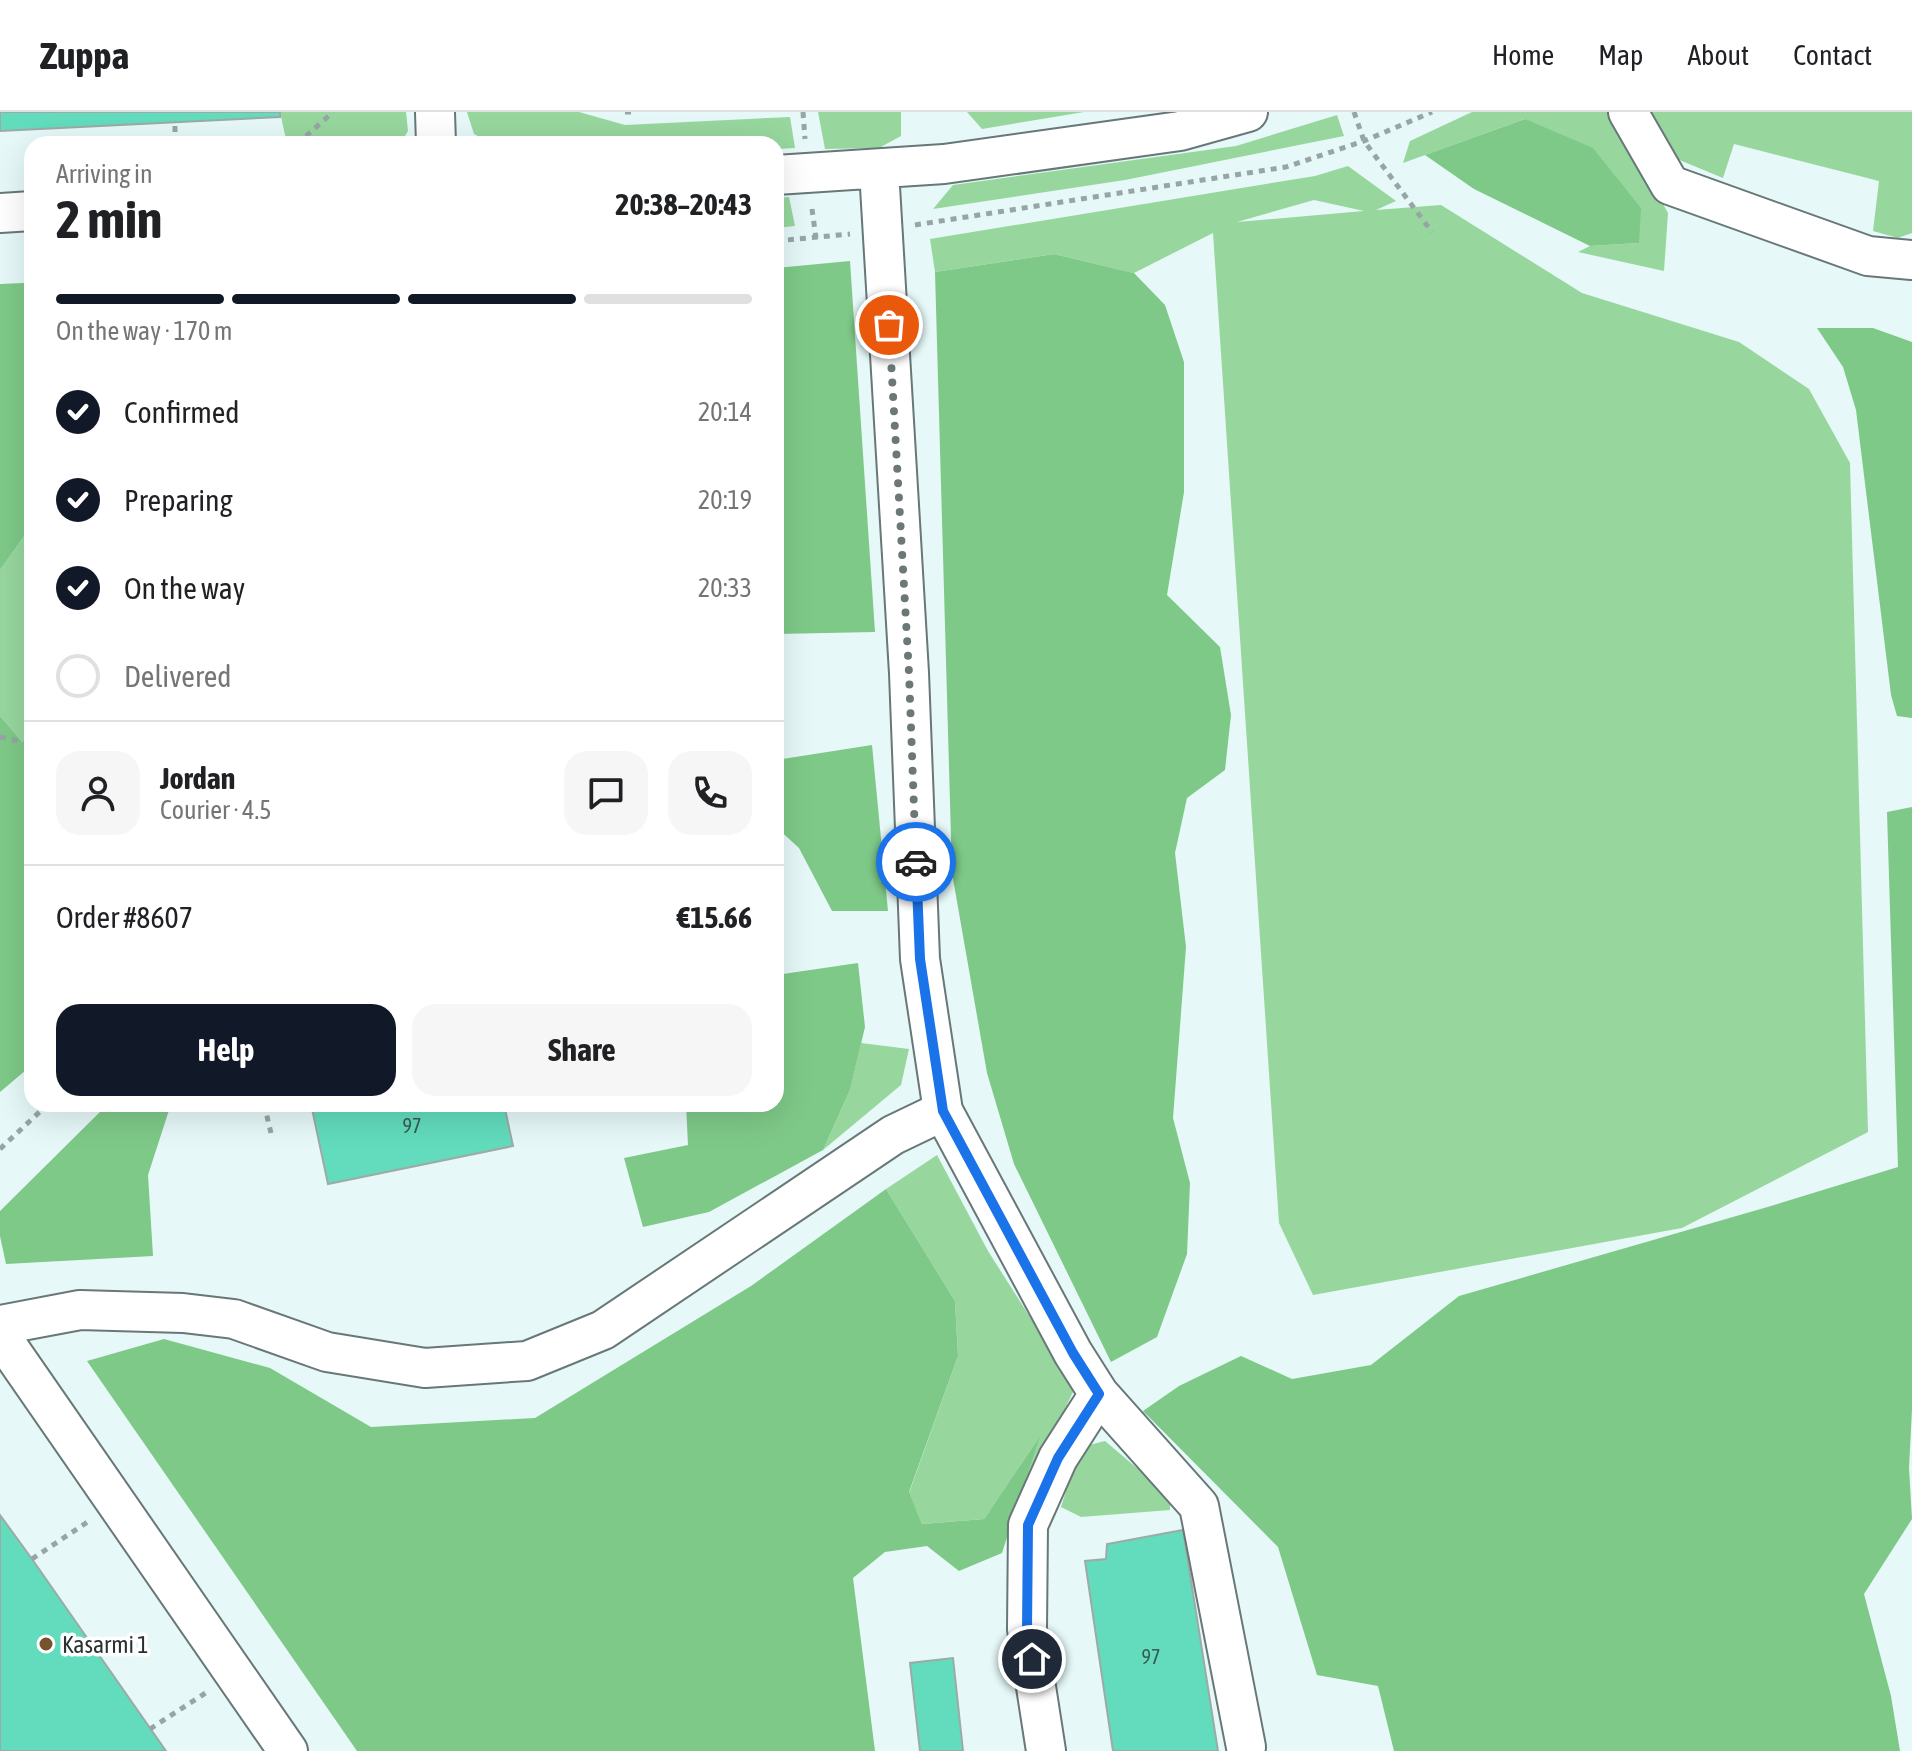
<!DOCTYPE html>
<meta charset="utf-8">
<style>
:root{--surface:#fff;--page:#f6f6f6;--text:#202124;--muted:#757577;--line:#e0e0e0;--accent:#111827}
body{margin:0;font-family:"Asap Condensed",sans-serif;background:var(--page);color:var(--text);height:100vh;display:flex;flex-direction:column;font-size:30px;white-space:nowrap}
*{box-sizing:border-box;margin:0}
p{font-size:26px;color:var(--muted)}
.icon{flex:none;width:44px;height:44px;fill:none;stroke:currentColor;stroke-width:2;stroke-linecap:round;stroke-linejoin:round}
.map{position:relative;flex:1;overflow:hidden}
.details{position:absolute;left:24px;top:24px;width:760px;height:976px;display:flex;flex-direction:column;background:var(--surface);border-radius:24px;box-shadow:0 8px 32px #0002}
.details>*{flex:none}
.pin{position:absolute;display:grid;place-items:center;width:68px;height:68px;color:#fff;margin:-34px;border:4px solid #fff;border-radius:50%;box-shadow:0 2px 8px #0007}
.courier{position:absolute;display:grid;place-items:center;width:80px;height:80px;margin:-40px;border:6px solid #1a73e8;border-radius:50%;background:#fff;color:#222;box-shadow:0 2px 10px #0007}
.overview em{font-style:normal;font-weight:700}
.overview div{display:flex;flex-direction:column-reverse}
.overview{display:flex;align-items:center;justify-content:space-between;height:136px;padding:0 32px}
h1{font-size:52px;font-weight:700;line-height:60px}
.bar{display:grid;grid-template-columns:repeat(4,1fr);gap:12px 8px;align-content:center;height:96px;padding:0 32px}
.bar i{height:10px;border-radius:6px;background:var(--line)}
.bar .active{background:var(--accent)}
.bar p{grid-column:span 4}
.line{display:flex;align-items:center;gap:20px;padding:0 32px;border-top:2px solid var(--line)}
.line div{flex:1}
.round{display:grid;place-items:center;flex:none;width:84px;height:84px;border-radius:24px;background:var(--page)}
ol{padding:0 32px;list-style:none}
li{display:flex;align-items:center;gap:24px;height:88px}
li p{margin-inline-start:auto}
li .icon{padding:8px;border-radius:50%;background:var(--accent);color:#fff;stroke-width:4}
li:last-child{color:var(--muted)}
li i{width:44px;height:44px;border:4px solid var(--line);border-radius:50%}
.action{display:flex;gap:16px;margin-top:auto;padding:16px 32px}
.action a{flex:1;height:92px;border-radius:24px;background:var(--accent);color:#fff;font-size:32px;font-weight:700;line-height:92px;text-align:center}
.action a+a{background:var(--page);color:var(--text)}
header{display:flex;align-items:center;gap:48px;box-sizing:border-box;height:112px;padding:0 40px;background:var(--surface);border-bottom:2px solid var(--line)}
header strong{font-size:38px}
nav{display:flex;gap:44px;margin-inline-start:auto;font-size:28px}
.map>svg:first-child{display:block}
.green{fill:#97d79e;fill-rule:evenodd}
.forest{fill:#7ec988}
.building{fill:#62dcbd;stroke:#9caba6;stroke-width:2}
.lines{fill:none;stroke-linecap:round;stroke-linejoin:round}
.minor-casing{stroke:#687777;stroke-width:42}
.path{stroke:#97a5a5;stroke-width:5;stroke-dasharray:6 6;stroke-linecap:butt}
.minor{stroke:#fff;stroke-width:38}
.done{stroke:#6c7777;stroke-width:8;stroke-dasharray:0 14.4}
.route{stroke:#1a73e8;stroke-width:10}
.poi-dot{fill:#76532b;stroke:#fff;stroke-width:3}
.labels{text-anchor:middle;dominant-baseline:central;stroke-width:7;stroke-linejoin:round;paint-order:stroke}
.number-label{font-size:20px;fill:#385c54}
.poi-label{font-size:24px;fill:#2a3131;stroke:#fff;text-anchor:start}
</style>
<header>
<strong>Zuppa</strong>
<nav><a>Home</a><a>Map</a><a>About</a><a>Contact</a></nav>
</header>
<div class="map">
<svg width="1912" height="1639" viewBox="0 0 1912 1639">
<rect width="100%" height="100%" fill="#e6f8f8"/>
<!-- green -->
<path class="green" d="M280,0H406L408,19L400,32H287Z
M467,0H579L625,13L790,5L795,36L776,37V32H493L474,22Z
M818,0H901V24L879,36L825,37Z
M967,0H1084L982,17Z
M1472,0H1611L1668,101L1664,159L1578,140L1590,134L1639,131L1525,7L1403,51L1410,29Z
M1651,0H1912V121L1898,126L1873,119L1879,69L1734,32L1723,66L1677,47Z
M1337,3L1344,24L1125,68L933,97L953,73L1236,34Z
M1348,54L1396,89L1376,98L1441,93L1582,181L1739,230L1809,277L1850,351L1868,1020L1682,1116L1313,1183L1279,1111L1213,121L1134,161L1054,142L935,160L930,127L1315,64ZM1314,88L1364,99L1237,110Z
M789,85L795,114L776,116V86Z
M32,413V641L0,604V458Z
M861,931L909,937L901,973L823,1038L850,978Z
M937,1043L988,1139L1075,1276L1017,1395L1038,1327L984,1407L922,1412L909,1381L958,1244L955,1189L886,1077Z
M1105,1329L1170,1384V1398L1081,1405L1061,1395L1072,1360L1089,1333Z"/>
<!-- forest -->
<path class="forest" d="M1525,7L1593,36L1641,96L1639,131L1590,134L1474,77L1425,43Z
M1054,142L1134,161L1165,193L1184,250V380L1167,483L1220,535L1231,603L1225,658L1187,686L1175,741L1186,835L1173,1006L1190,1071L1187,1142L1157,1225L1111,1250L1014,1052L987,961L952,761L935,160Z
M850,149L875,520L776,522V156Z
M24,171L32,178V413L0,458V172Z
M1817,216H1873L1912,230V606L1897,604L1891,583L1856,298L1843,255Z
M0,604L32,641V953L0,980Z
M872,633L888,799H832L799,736L776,715V648Z
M1912,695V1297L1909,1356L1912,1407L1864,1482L1891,1584L1900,1639H1394L1378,1574L1317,1563L1278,1435L1143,1299L1179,1274L1241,1244L1292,1267L1371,1253L1459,1184L1771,1094L1898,1055L1887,700Z
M858,851L865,915L850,978L823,1038L709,1100L643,1115L624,1046L688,1033L686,992H776V863Z
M108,992H171L148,1063L153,1144L6,1152L0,1124V1099Z
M886,1077L955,1189L958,1244L909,1380L922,1412L984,1407L1040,1324L1002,1441L959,1459L927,1434L885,1440L853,1466L875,1639H357L87,1249L164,1227L270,1256L371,1315L535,1306L751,1174Z"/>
<!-- building -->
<path class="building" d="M0,0H280V5L0,19Z
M311,992H504L513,1034L328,1072Z
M0,1403L32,1447L166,1639H0Z
M1183,1418L1218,1639H1113L1085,1449L1106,1447L1107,1432Z
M953,1546L963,1639H920L910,1551Z"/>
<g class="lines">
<!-- minor casing -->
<g class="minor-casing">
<path id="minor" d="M435,0L436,32
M1628,0L1670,73L1868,144L1912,148
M879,58L909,561L920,847L943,999
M776,63L944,52L1180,19L1248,0
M0,101L32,99
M0,1213L80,1198L183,1201L234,1207L327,1240L425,1256L527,1249L603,1218L893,1023L943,999L1073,1241L1099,1282L1199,1394L1246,1635
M0,1223L288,1639
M1046,1639L1027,1517L1028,1413L1058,1346L1099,1282"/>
</g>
<!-- path -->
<path class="path" d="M625,0H637
M803,0L805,27
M1354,0L1364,29L1432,120
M175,32V9
M297,32L333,0
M812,97L816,126
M915,113L1286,55L1364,29L1432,0
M776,129L850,122
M0,625L32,632
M264,992L271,1021
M0,1037L48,992
M32,1447L89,1409
M150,1617L207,1580"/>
<!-- minor -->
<use href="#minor" class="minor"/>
</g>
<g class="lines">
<!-- done -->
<path class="done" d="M889,213L909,561L916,750"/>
<!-- route -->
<path class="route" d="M916,750L920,847L943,999L1073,1241L1099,1282L1058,1346L1028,1413L1027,1517L1032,1547"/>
</g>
<!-- markers -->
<circle class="poi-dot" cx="46" cy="1532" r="8"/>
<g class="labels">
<!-- number labels -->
<g class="number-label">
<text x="412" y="1013">97</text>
<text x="1151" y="1544">97</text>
</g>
<!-- poi labels -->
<g class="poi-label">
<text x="62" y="1532">Kasarmi 1</text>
</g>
</g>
</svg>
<div class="pin" style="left:889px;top:213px;background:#ea580c"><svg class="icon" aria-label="bag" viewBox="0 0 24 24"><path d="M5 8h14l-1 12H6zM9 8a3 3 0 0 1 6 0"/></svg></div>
<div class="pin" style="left:1032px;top:1547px;background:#1f2937"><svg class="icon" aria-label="home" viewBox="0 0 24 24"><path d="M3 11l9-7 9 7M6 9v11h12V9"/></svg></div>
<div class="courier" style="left:916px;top:750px"><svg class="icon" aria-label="car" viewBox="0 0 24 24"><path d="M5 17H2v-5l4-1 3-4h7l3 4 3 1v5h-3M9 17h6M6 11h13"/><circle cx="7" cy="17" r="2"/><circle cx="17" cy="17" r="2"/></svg></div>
<section class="details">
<div class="overview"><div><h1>2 min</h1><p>Arriving in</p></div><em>20:38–20:43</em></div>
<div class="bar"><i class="active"></i><i class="active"></i><i class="active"></i><i></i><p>On the way · 170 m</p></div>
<ol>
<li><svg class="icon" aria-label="check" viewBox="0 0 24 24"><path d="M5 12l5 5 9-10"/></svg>Confirmed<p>20:14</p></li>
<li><svg class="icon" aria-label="check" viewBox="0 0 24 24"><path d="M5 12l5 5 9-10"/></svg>Preparing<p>20:19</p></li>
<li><svg class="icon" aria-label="check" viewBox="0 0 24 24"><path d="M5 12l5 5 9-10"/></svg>On the way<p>20:33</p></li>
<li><i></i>Delivered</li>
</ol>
<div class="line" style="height:144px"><a class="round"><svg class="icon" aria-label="person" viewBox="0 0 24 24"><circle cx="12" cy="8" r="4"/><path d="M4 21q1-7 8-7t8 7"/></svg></a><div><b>Jordan</b><p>Courier · 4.5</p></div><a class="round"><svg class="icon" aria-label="chat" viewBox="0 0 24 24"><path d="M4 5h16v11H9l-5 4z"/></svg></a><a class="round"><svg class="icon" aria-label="phone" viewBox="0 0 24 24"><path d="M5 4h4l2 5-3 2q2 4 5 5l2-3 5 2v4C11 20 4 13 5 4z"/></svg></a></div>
<div class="line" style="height:104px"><div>Order #8607</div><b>€15.66</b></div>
<div class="action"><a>Help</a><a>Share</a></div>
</section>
</div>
